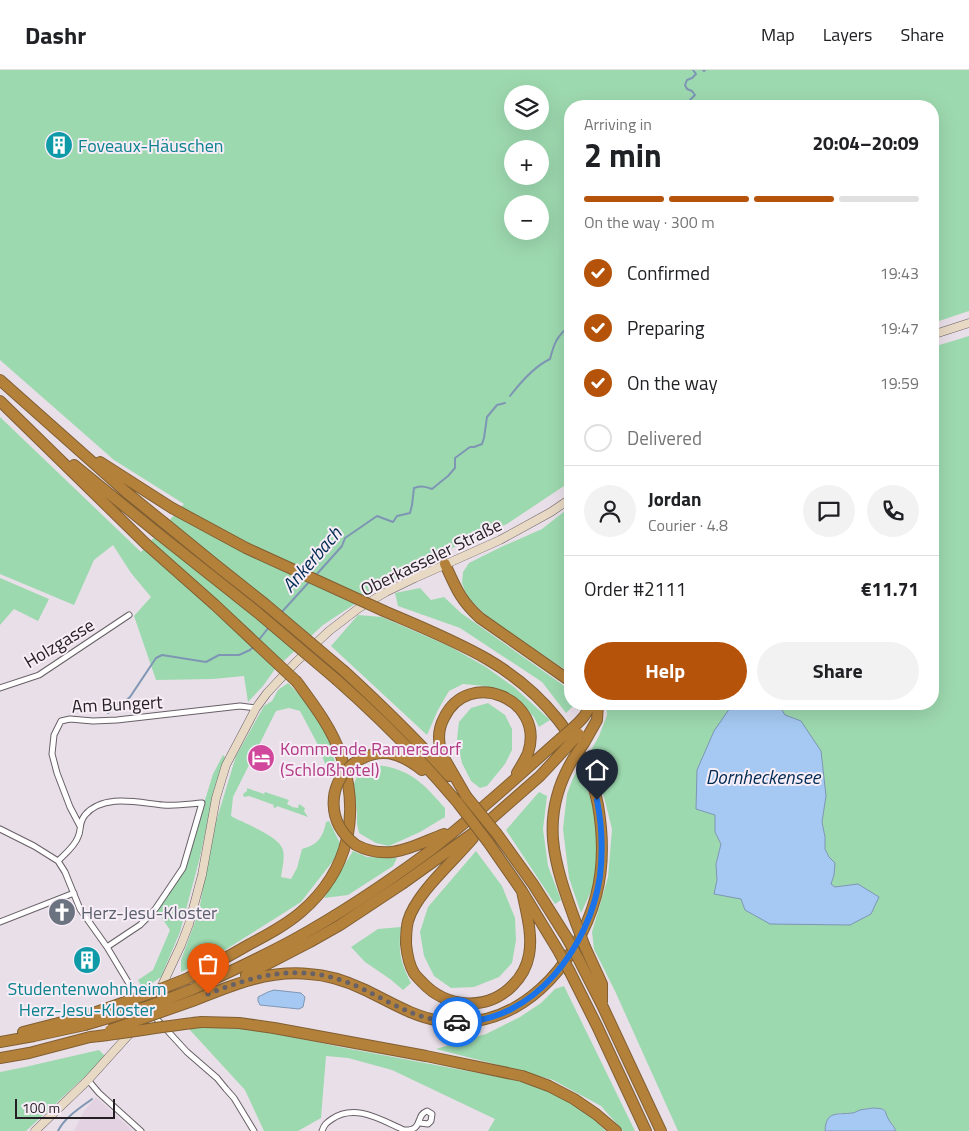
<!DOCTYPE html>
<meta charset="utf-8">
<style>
:root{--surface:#fff;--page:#f2f2f2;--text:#202124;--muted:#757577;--line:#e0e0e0;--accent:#b45309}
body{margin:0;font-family:"Titillium Web",sans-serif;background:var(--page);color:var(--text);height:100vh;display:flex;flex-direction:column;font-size:19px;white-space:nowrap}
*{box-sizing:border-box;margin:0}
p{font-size:16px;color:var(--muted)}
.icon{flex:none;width:28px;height:28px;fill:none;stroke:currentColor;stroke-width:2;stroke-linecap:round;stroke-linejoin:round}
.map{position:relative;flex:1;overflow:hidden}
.panel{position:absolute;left:564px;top:30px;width:375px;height:610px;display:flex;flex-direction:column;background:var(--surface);border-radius:20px;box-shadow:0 5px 20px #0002}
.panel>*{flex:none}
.controls{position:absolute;left:504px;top:15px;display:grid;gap:10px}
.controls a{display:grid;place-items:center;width:45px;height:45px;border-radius:50%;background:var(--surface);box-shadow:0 5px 20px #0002;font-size:25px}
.scale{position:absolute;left:15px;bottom:12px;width:100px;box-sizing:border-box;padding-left:5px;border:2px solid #231f22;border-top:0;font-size:14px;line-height:18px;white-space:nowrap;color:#231f22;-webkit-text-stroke:4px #f7edf6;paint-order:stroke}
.pin{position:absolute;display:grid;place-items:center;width:42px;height:42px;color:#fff;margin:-51px -21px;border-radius:50% 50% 50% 0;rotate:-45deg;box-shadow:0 0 5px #0007}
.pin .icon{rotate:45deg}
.courier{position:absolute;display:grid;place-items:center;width:50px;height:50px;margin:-25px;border:4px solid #1a73e8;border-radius:50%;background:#fff;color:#222;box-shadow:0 1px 6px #0007}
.head em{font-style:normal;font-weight:700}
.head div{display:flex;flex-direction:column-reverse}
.head{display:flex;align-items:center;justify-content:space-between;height:85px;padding:0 20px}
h1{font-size:32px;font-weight:700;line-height:38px}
.bar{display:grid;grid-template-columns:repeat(4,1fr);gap:8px 5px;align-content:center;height:60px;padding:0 20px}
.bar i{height:6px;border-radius:4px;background:var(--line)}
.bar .selected{background:var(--accent)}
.bar p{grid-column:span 4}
.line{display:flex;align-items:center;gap:12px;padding:0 20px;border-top:1px solid var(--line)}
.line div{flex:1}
.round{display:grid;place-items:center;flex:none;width:52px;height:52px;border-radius:26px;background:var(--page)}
ol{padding:0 20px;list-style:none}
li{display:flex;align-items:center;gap:15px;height:55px}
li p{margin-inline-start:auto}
li .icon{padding:5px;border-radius:50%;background:var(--accent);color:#fff;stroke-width:4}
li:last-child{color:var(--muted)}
li i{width:28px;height:28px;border:2px solid var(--line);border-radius:50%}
.primary-button{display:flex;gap:10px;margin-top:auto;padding:10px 20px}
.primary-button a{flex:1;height:58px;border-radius:30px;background:var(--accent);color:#fff;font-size:20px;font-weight:700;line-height:58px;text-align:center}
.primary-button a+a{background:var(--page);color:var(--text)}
header{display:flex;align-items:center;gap:30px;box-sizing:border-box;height:70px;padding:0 25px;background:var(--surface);border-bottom:1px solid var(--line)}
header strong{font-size:24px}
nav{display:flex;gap:28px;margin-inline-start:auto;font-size:18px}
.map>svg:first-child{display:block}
.built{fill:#e3d3e2}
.green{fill:#9dd9af;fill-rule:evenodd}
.water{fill:#a5c9f2;stroke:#7e96b4}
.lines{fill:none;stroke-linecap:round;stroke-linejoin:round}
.stream{stroke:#7e96b4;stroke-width:2}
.street-casing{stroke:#686067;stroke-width:7}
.secondary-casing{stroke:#686067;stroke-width:9}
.highway-casing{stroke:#815f32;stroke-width:12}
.street{stroke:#fff;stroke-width:5}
.secondary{stroke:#e8d9c4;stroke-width:8}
.highway{stroke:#b4813b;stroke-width:10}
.highway-bridge-casing{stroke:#815f32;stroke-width:12;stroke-linecap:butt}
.highway-bridge{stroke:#b4813b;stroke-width:10}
.done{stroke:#686267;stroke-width:5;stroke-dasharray:0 9}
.route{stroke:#1a73e8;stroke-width:6}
.labels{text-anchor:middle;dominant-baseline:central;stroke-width:4;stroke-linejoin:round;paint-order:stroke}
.culture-label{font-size:18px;fill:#0d838f;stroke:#f7edf6;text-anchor:start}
.street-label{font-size:18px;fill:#231f22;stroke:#f7edf6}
.hotel-label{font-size:18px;fill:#b23c85;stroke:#f7edf6;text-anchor:start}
.worship-label{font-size:18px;fill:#5b616d;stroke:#f7edf6;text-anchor:start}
.water-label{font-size:19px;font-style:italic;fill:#002b54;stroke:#f7edf6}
</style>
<header>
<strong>Dashr</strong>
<nav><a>Map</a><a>Layers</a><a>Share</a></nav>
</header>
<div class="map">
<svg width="969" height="1061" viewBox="0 0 969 1061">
<rect width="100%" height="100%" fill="#e9dfe8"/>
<!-- built -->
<path class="built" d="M96,1027L133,1061H74L84,1041Z"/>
<!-- green -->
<path class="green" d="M0,0H969V241L933,253L932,36H570V412L507,454L456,476L376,520L323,555L275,599L263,616L248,632L244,606L213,609L156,610L134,546L151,527L131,503L113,475L94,490L74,535L0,504V347L141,482L184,434L114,390L0,290ZM512,24H540V51H512ZM512,79H540V106H512ZM512,134H540V161H512Z
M969,266V1061H896C891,1047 876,1044 863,1039C860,1040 855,1043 851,1043C850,1043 849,1043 847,1043C833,1042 826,1047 825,1061H678L615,921L594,879L592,862L608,807L612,759L605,731L590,682L599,666L607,645L606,634H735C725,640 703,687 697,700L715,745V762L721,774L716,794L717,810L741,829L745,840L858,814L835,817L831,814L834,805L829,787L825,779V767L822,752L826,726L801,651L785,645L782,640L777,638L776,634H932L933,277Z
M570,437V603L491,550L467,527L462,513L463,502L469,493L501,477L542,459Z
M0,508L49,529L38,551L14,539L0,555Z
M420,518L431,530L444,527L461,543L570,620V634H575L566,643L542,612L460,558L398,536L395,523Z
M358,545L382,547L449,576L486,597L514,617L550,650L539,657L534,647L522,634L504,622L485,616L463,614L449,621L438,640L427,665L331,576Z
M288,613C305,630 321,649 330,672C333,681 334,690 336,699L330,706L317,673L300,641L289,638L276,641L233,727L231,746C243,753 280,766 283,780C285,789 282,799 281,807L291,809L297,798L302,779C317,775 323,768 326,752L329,751L340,773L336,787L301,832L217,885L181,902V890L199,841L212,765L236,686L264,636L272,631L278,620Z
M488,633L505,645L512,659V680L505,694L487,716L480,718L471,711L462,693L457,669L459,652L471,638Z
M223,685L225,687L217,710L199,791L180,862L161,907L143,919L138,910L153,900L170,860L157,841L186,799L204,733L213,704Z
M369,696C376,696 383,695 389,697C415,703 428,719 445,738V747L420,762L389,776L376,773L359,763L357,754V743L354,714L359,701Z
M580,696L593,737L599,785L594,815L581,843L569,808L563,759L567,724L573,708Z
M247,718L264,724L265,722L289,730L287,734L291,736L292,737L298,738L299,734L305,738L304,741L308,747L277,736L276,738L273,737L274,735L249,726L244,727L243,724L247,721Z
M539,722L547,726L543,759L548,796L561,830L555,834L506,760Z
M353,781L367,787L397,788L393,796L348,825L324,828Z
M476,781L502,816L515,848L516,870L512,893L499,907L474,917L451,918L434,906L424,886L420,862L428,837Z
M401,857C398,881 400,892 411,913L403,920L390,909L365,892L351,877L378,859Z
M564,916L635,1061H623L601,1036L553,1010L514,999L436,979L486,964L520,947L541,933L555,919Z
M211,956L256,959L340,977L515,1010L551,1022L587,1043L606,1061H488L495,1049L392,1000L348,988L326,986L321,1048L298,1061H264L245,1020L189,959Z
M99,980L106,987L26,1061H0V1002L25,997Z"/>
<!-- water -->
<path class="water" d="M735,634H776L777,637L782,640L785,645L801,651L821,681L826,726L822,752L825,767V779L829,787L835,793L834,805L831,814L835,817L858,814L879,827L871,844L850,855L770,854L745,840L741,829L714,824L717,810L716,794L721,774L715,762V745L696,739L697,700L714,661L732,635Z
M274,920L301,923L305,927L303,937L299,939L260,935L258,931V927L268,922Z
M873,1038C889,1039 883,1040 889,1050C891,1054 894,1056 896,1061H825C826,1040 837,1045 852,1043C855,1043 857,1041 860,1040C864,1039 868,1039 873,1038Z"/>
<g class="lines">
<!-- stream -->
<path class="stream" d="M703,0L704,1L705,0
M687,36L691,35L690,30L695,25L692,21L687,19L685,15L687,10L692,8L696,4L693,0
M510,326C520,313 535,296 550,289C554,274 556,268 567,258L566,251L570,246
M316,505L342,476L345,468L377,446L393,452L397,446L410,443L412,435L414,418C421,416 425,416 432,419L448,406L455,398V388L470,377H474L482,374L484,368L487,347L497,335L505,333
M280,544L309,512
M258,571L269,557
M108,643L115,638L119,631H125L130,627L156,588L162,585L206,592L219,585H239L250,580L254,576
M58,1061C65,1047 80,1038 92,1029"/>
<!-- street casing -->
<g class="street-casing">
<path id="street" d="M0,618L39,605L129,545
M80,756L70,737L57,703L52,684L54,665L61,651L70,649L93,651L117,650L240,636L256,638
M0,759L34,776L58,791L65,802L80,839L107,877L128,912L139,927
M58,791C65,784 75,776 78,767C82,759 78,754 85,745C104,723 139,733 163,735C176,736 189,734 202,733L183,798L156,838L149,846L140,855L107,877
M0,852L74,823
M153,945L187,982L217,1008L226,1019L234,1028L254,1061
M88,1010L99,1023L141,1061
M322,1061C324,1055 326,1053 332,1049C355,1033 381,1050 404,1060C424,1061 415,1045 427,1041L432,1044L431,1051L428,1054L420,1053"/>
</g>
<!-- secondary casing -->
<g class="secondary-casing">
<path id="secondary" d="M932,265L969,253
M152,937L181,875L189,854L202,805L216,728L226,695L256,638L267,623L296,592L329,561L359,538L386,522L415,508L500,470L551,442L570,429
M35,1061L88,1010L134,959"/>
</g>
<!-- highway casing -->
<g class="highway-casing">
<path id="highway" d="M0,310L126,422L163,452
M0,331L145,473
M100,392L172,438
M74,395L155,461
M445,494C456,518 460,530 480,548L570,611
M344,601C381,635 416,669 449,706
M337,610C380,648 421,689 458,733
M575,656C582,649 588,644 589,634
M584,673L597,650L598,634
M573,689C538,748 554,793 576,853
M354,693C380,676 399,682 422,700
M466,726L444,688C438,675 437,661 444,648C468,597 546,629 528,683C525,690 521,696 517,703
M497,764L533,814L567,868
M473,768C454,791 416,823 408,851C406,859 406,867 406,874C407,884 409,895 414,903C416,906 419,909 422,912C446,938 487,942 513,915C521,907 527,896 529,885C533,864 526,842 522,821
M488,772L522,821L559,882
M356,775C389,792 413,776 444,764
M585,877L602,914V932
M578,888L602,935L661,1061
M570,902L597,956L646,1061
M246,905L310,872L340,855L402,814L483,756L540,706L566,678
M186,909C208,898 229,886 250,874C267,865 286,855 301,842C350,800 361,743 340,683C331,657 313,634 297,612
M191,920C225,904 260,888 293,870C340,844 385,814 427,783C473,748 517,707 560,669
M195,930C232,915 268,900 309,904C328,905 346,911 363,919C389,931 411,946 440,951C518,963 577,896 596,826C604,796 603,764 598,735C585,671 542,621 487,589C454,570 419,556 384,541
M202,952L239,953L274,958L426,986L522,1006L549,1016L574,1029L596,1044L616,1061
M23,962L82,947
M0,972L34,966L85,955
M0,988L29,983L90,967"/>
</g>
<!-- street -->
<use href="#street" class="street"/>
<!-- secondary -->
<use href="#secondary" class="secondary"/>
<!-- highway -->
<use href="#highway" class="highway"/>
<!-- highway-bridge casing -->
<g class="highway-bridge-casing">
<path id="highway-bridge" d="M172,438L246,478L384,541
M163,452L217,496L265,534L344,601
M155,461L257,542L337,610
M145,473L215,535L297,612
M560,669L575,656
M566,678L579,664
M573,689L584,673
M354,693C326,716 327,753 356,775
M466,726L497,764
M458,733L488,772
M576,853L585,877
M567,868L578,888
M559,882L570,902
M82,947L148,924L186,909
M85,955L149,936L191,920
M110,960L195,930
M90,967C127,963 164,956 202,952"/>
</g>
<!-- highway-bridge -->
<use href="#highway-bridge" class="highway-bridge"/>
</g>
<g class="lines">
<!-- done -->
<path class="done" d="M208,924C263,902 307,892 363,919C396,935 418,951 457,952"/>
<!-- route -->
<path class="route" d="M457,952C534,953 590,876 600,806C603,780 602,755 597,730"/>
</g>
<!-- icons -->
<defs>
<g id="building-disc" transform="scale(1.4375)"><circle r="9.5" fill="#0f9aa8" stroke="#f7edf6"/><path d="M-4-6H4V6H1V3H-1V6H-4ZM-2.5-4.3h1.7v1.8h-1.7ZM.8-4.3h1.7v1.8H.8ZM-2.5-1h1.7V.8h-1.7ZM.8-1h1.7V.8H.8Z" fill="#fff"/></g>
<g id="hotel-disc" transform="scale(1.4375)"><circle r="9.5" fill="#d1479c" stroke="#f7edf6"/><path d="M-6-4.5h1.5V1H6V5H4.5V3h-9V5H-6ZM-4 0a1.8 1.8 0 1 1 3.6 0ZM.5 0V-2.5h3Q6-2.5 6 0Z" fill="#fff"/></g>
<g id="church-disc" transform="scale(1.4375)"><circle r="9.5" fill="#6b7280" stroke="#f7edf6"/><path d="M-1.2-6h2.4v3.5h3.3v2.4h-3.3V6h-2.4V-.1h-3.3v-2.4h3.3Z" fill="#fff"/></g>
</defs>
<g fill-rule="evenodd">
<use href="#building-disc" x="59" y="75"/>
<use href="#hotel-disc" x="261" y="688"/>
<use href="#church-disc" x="62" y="842"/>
<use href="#building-disc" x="87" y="890"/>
</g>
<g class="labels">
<!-- culture labels -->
<g class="culture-label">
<text x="78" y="75">Foveaux-Häuschen</text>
<text x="87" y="918" text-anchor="middle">Studentenwohnheim<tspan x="87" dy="21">Herz-Jesu-Kloster</tspan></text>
</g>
<!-- street labels -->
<g class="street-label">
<text transform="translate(431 487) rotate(-26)">Oberkasseler Straße</text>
<text transform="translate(59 573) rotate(-31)">Holzgasse</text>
<text transform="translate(117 634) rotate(-3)">Am Bungert</text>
</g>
<!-- hotel labels -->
<g class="hotel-label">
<text x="280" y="678">Kommende Ramersdorf<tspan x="280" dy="21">(Schloßhotel)</tspan></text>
</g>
<!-- worship labels -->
<g class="worship-label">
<text x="81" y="842">Herz-Jesu-Kloster</text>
</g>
<!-- water labels -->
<g class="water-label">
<text transform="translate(311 489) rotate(-49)">Ankerbach</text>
<text x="763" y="706">Dornheckensee</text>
</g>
</g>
</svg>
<div class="controls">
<a><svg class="icon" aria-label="layers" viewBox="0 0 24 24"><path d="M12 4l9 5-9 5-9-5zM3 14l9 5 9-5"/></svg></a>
<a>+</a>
<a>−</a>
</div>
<div class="scale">100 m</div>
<div class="pin" style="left:208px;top:924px;background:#ea580c"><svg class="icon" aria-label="bag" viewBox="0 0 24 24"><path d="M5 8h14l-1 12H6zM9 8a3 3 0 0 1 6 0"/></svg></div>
<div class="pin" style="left:597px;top:730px;background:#1f2937"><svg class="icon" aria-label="home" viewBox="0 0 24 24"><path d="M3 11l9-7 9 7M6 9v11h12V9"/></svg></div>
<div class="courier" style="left:457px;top:952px"><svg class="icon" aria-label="car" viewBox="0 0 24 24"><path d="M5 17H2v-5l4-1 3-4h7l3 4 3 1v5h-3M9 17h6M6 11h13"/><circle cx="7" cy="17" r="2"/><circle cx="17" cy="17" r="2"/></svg></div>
<section class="panel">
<div class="head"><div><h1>2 min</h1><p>Arriving in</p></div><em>20:04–20:09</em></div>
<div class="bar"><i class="selected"></i><i class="selected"></i><i class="selected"></i><i></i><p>On the way · 300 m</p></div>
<ol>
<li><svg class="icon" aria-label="check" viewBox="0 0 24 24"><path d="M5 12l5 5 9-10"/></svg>Confirmed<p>19:43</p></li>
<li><svg class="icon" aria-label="check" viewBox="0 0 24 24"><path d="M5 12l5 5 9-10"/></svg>Preparing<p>19:47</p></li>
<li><svg class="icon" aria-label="check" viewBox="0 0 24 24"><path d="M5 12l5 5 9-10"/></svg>On the way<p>19:59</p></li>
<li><i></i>Delivered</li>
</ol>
<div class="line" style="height:90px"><a class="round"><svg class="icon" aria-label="person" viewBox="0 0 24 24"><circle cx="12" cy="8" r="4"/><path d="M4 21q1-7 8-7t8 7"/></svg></a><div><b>Jordan</b><p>Courier · 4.8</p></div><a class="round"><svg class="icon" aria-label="chat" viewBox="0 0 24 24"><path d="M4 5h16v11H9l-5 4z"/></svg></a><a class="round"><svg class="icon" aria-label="phone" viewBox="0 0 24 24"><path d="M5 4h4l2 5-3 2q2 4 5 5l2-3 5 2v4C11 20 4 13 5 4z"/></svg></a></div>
<div class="line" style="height:65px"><div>Order #2111</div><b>€11.71</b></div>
<div class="primary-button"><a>Help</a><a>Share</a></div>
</section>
</div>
